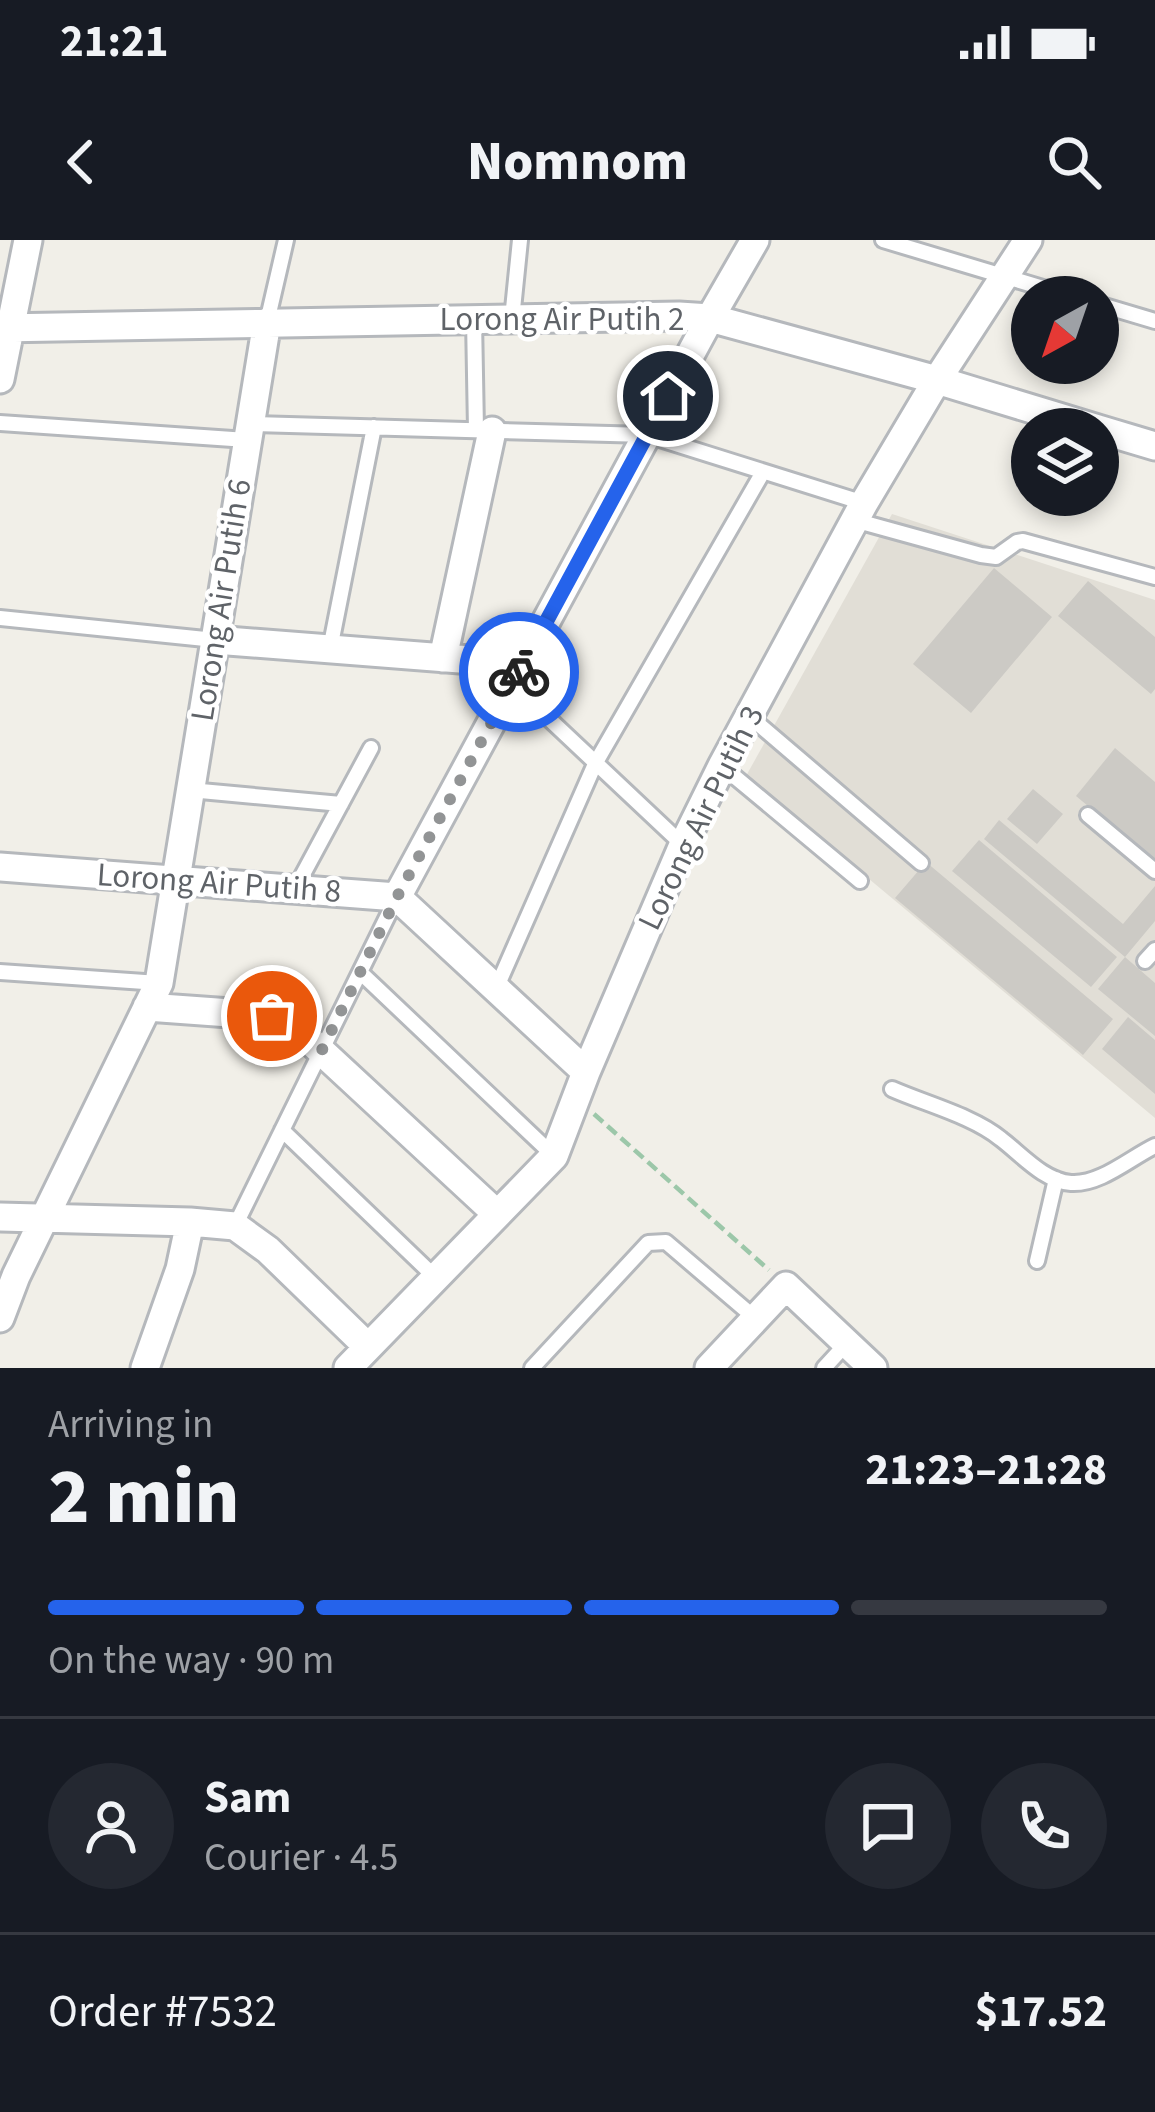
<!DOCTYPE html>
<meta charset="utf-8">
<style>
:root{--surface:#171b24;--page:#242831;--text:#f1f3f6;--muted:#9ea1a6;--line:#363941;--accent:#2563eb}
body{margin:0;font-family:"Source Sans 3",sans-serif;background:var(--page);color:var(--text);height:100vh;display:flex;flex-direction:column;font-size:45px;white-space:nowrap}
*{box-sizing:border-box;margin:0}
p{font-size:39px;color:var(--muted)}
.icon{flex:none;width:66px;height:66px;fill:none;stroke:currentColor;stroke-width:2;stroke-linecap:round;stroke-linejoin:round}
.map{position:relative;height:1128px;overflow:hidden}
.sheet{display:flex;flex-direction:column;background:var(--surface);flex:1}
.sheet>*{flex:none}
.needle{width:78px;rotate:220deg}
.buttons{position:absolute;left:1011px;top:36px;display:grid;gap:24px}
.buttons a{display:grid;place-items:center;width:108px;height:108px;border-radius:50%;background:var(--surface);box-shadow:0 6px 18px #0003;font-size:60px}
.pin{position:absolute;display:grid;place-items:center;width:102px;height:102px;color:#fff;margin:-51px;border:6px solid #fff;border-radius:50%;box-shadow:0 3px 12px #0007}
.courier{position:absolute;display:grid;place-items:center;width:120px;height:120px;margin:-60px;border:9px solid #2563eb;border-radius:50%;background:#fff;color:#222;box-shadow:0 3px 15px #0007}
.head em{font-style:normal;font-weight:800}
.head div{display:flex;flex-direction:column-reverse}
.head{display:flex;align-items:center;justify-content:space-between;height:204px;padding:0 48px}
h1{font-size:78px;font-weight:800;line-height:90px}
.bar{display:grid;grid-template-columns:repeat(4,1fr);gap:18px 12px;align-content:center;height:144px;padding:0 48px}
.bar i{height:15px;border-radius:9px;background:var(--line)}
.bar .current{background:var(--accent)}
.bar p{grid-column:span 4}
.line{display:flex;align-items:center;gap:30px;padding:0 48px;border-top:3px solid var(--line)}
.line div{flex:1}
.round{display:grid;place-items:center;flex:none;width:126px;height:126px;border-radius:63px;background:var(--page)}
.status{display:flex;justify-content:space-between;align-items:center;height:84px;padding:0 60px;background:var(--surface);direction:ltr}
.status svg{height:33px;fill:currentColor}
header{display:flex;justify-content:space-between;align-items:center;height:156px;padding:0 48px;background:var(--surface);font-size:54px;font-weight:800}
.map>svg:first-child{display:block}
.education{fill:#e1ded6}
.building{fill:#cccac5}
.lines{fill:none;stroke-linecap:round;stroke-linejoin:round}
.lane-casing{stroke:#b5b8bc;stroke-width:20}
.street-casing{stroke:#b5b8bc;stroke-width:33}
.path{stroke:#9cc7a9;stroke-width:4.5;stroke-dasharray:12 6;stroke-linecap:butt}
.lane{stroke:#fff;stroke-width:14}
.street{stroke:#fff;stroke-width:27}
.done{stroke:#929495;stroke-width:12;stroke-dasharray:0 21.6}
.route{stroke:#2563eb;stroke-width:15}
.labels{text-anchor:middle;dominant-baseline:central;stroke-width:9;stroke-linejoin:round;paint-order:stroke}
.street-label{font-size:33px;fill:#5f6368;stroke:#fff}
</style>
<div class="status"><b>21:21</b><svg viewBox="0 0 49 12"><path d="M0 12V9h3v3zM5 12V6h3v6zM10 12V3h3v9zM15 12V0h3v12zM26 1h20v11H26zM47 4h2v5h-2z"/></svg></div>
<header><svg class="icon" aria-label="back" viewBox="0 0 24 24"><path d="M15 5l-7 7 7 7"/></svg>Nomnom<svg class="icon" aria-label="search" viewBox="0 0 24 24"><circle cx="10" cy="10" r="6"/><path d="M15 15l6 6"/></svg></header>
<div class="map">
<svg width="1155" height="1128" viewBox="0 0 1155 1128">
<rect width="100%" height="100%" fill="#f1efe8"/>
<!-- education -->
<path class="education" d="M892,274L1155,360V878L746,536Z"/>
<!-- building -->
<path class="building" d="M994,328L1052,377L971,473L913,424Z
M1088,341L1155,397V449L1151,454L1058,376Z
M1115,508L1155,542V622L1076,556Z
M1033,549L1063,574L1037,604L1007,579Z
M999,580L1123,684L1155,646V681L1125,717L984,599Z
M979,600L1117,717L1091,747L952,631Z
M926,622L1113,779L1083,815L895,658Z
M1125,717L1155,743V796L1098,749Z
M1128,777L1155,800V854L1102,809Z"/>
<g class="lines">
<!-- lane casing -->
<g class="lane-casing">
<path id="lane" d="M883,0L1073,57
M1098,64L1155,81
M474,79L476,190
M512,79L520,0
M267,82L286,0
M0,183L247,200
M250,184L647,195L864,263
M854,280L981,315L996,317L1017,302L1023,301L1155,337
M0,378L215,400
M330,409L374,187
M512,444L683,605
M749,476L921,623
M722,526L860,641
M190,550L341,564
M1088,575L1155,631
M295,649L371,508
M1145,721L1155,710
M0,732L159,743
M360,732L554,916
M496,749L595,524L763,232
M892,849C926,864 973,876 1001,899C1022,915 1044,941 1071,943C1100,945 1130,918 1155,906
M282,890L436,1038
M235,986L397,657
M1037,1021L1056,939
M532,1128L648,1003L666,1002L755,1078
M824,1128L847,1103"/>
</g>
<!-- street casing -->
<g class="street-casing">
<path id="street" d="M0,88L679,76L710,78L937,140L1098,189
M0,139L28,0
M1098,189L1155,206
M215,400L523,424
M443,418L492,191
M0,627L397,657L586,832
M397,657L710,78L755,0
M147,767L272,776L292,784L497,974
M0,977L190,982L235,986L268,1010L368,1107
M0,1078L16,1036L159,743L267,82
M145,1128L180,1029L190,982
M348,1128L554,916L586,832L683,605L722,526L864,263L937,140L1028,0
M709,1128L786,1046L873,1128"/>
</g>
<!-- path -->
<path class="path" d="M594,874L769,1030"/>
<!-- lane -->
<use href="#lane" class="lane"/>
<!-- street -->
<use href="#street" class="street"/>
</g>
<g class="lines">
<!-- done -->
<path class="done" d="M272,776L292,784L321,812L397,657L519,432"/>
<!-- route -->
<path class="route" d="M519,432L668,156"/>
</g>
<g class="labels">
<!-- street labels -->
<g class="street-label">
<text x="562" y="79">Lorong Air Putih 2</text>
<text transform="translate(221 360) rotate(-81)">Lorong Air Putih 6</text>
<text transform="translate(701 578) rotate(-64)">Lorong Air Putih 3</text>
<text transform="translate(219 643) rotate(4)">Lorong Air Putih 8</text>
</g>
</g>
</svg>
<div class="buttons">
<a><svg class="needle" viewBox="-14 -14 28 28"><path d="M0-13l5 13h-10z" fill="#e53935"/><path d="M0 13l5-13h-10z" fill="#9ea1a6"/></svg></a>
<a><svg class="icon" aria-label="layers" viewBox="0 0 24 24"><path d="M12 4l9 5-9 5-9-5zM3 14l9 5 9-5"/></svg></a>
</div>
<div class="pin" style="left:272px;top:776px;background:#ea580c"><svg class="icon" aria-label="bag" viewBox="0 0 24 24"><path d="M5 8h14l-1 12H6zM9 8a3 3 0 0 1 6 0"/></svg></div>
<div class="pin" style="left:668px;top:156px;background:#1f2937"><svg class="icon" aria-label="home" viewBox="0 0 24 24"><path d="M3 11l9-7 9 7M6 9v11h12V9"/></svg></div>
<div class="courier" style="left:519px;top:432px"><svg class="icon" aria-label="bike" viewBox="0 0 24 24"><circle cx="6" cy="16" r="4"/><circle cx="18" cy="16" r="4"/><path d="M6 16l4-8h5l3 8M10 8l3 8H6M13 5h3"/></svg></div>
</div>
<section class="sheet">
<div class="head"><div><h1>2 min</h1><p>Arriving in</p></div><em>21:23–21:28</em></div>
<div class="bar"><i class="current"></i><i class="current"></i><i class="current"></i><i></i><p>On the way · 90 m</p></div>
<div class="line" style="height:216px"><a class="round"><svg class="icon" aria-label="person" viewBox="0 0 24 24"><circle cx="12" cy="8" r="4"/><path d="M4 21q1-7 8-7t8 7"/></svg></a><div><b>Sam</b><p>Courier · 4.5</p></div><a class="round"><svg class="icon" aria-label="chat" viewBox="0 0 24 24"><path d="M4 5h16v11H9l-5 4z"/></svg></a><a class="round"><svg class="icon" aria-label="phone" viewBox="0 0 24 24"><path d="M5 4h4l2 5-3 2q2 4 5 5l2-3 5 2v4C11 20 4 13 5 4z"/></svg></a></div>
<div class="line" style="height:156px"><div>Order #7532</div><b>$17.52</b></div>
</section>
